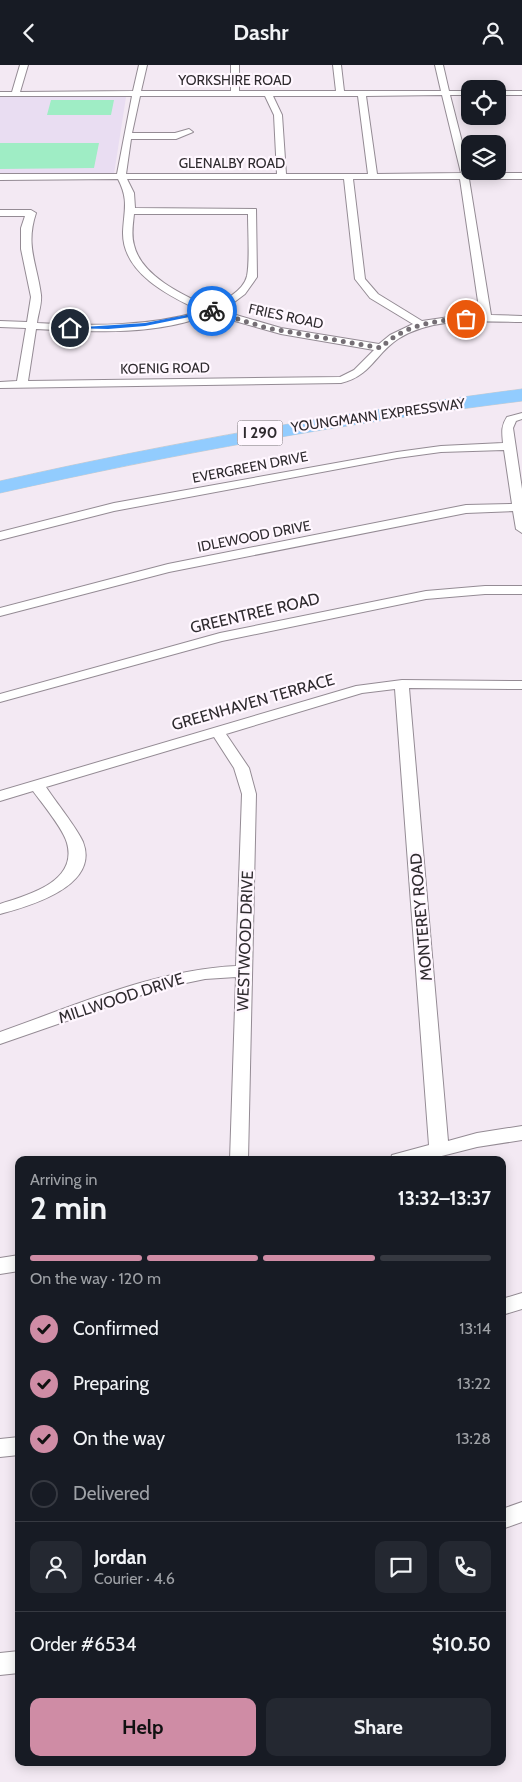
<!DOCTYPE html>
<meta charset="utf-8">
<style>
:root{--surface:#171b24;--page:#242831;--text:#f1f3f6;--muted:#9ea1a6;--line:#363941;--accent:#cf8ca5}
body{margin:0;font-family:Cabin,sans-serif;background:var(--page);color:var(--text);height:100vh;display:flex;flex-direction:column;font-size:19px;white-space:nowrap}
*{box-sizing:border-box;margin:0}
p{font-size:16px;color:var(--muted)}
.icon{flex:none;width:28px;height:28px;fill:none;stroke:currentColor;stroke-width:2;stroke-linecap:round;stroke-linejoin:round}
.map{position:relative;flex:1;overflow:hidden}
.sheet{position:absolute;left:15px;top:1091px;width:491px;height:610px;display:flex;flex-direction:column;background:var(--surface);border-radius:10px;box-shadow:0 2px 12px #0003}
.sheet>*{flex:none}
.buttons{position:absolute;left:461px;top:15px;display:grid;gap:10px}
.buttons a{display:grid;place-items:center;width:45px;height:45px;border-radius:10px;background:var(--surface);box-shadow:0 2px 12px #0003;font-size:25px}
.pin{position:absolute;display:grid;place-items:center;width:42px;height:42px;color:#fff;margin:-21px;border:2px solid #fff;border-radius:50%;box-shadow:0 1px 5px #0007}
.courier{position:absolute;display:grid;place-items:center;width:50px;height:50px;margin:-25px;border:4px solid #1a73e8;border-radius:50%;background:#fff;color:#222;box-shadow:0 1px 6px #0007}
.headline em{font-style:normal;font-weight:700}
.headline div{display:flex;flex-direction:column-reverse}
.headline{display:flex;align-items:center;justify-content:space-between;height:85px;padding:0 15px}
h1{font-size:32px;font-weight:700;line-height:38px}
.bar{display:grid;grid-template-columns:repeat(4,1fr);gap:8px 5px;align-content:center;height:60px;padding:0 15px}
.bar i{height:6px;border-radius:4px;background:var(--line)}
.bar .current{background:var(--accent)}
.bar p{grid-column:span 4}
.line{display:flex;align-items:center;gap:12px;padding:0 15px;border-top:1px solid var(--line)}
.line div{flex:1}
.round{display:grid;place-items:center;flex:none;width:52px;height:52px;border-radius:10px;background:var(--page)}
ol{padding:0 15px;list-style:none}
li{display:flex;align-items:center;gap:15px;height:55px}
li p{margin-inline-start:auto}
li .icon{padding:5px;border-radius:50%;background:var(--accent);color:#111;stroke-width:4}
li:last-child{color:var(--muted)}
li i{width:28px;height:28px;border:2px solid var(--line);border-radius:50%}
.action{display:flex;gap:10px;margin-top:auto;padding:10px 15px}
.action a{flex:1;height:58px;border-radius:10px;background:var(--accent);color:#111;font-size:20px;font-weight:700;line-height:58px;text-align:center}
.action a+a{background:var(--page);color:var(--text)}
header{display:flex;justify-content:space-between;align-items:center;height:65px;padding:0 15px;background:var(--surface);font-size:22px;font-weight:700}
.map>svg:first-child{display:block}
.education{fill:#e9ddf2}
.green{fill:#9fedc5}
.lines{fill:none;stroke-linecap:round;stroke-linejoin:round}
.minor-casing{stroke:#948b94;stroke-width:2}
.motorway-casing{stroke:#cdcccd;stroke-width:1}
.minor{fill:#fff;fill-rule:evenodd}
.motorway{fill:#92ccfe;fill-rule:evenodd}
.route{fill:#1a73e8}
.done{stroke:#746e74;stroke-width:5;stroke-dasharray:0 9}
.labels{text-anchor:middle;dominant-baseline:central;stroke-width:4.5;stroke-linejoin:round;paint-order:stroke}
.far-street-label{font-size:14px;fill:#2f2b2f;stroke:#fff7ff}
.shield{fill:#fff7ff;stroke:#6d686d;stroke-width:1}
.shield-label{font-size:15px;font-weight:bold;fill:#2f2b2f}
.street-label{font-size:16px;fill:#2f2b2f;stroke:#fff7ff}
</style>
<header><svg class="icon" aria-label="back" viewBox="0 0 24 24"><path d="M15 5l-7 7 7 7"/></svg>Dashr<svg class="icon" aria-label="person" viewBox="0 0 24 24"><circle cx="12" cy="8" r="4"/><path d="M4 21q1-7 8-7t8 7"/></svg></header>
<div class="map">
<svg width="522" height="1717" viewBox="0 0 522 1717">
<rect width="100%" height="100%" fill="#f3e9f3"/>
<!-- education -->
<path class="education" d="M0,32H126L114,109H0Z"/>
<!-- green -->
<path class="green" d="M51,35H114L111,50H47Z
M0,78H99L94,103L0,104Z"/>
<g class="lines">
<!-- minor casing -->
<g class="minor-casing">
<path id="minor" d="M20,0H28L20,27L133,26L139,0H147L141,26H231V0H239V26H336L333,0H341L344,26H441L435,0H443L449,26H470V30H450L470,108H522V114H469L491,250L522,251V257C481,257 434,251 398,274C375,289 371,311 341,318L0,323V317L17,316L26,263L0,262V256L27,257L31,232L21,184V163L25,151H0V145H31L36,148C25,181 37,198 41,230C42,239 38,249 37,258C92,261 148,262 201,246C169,231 122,208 123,167C124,145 129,135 118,114L0,115V109H117L132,31H0V27H12ZM442,30L461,108L377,109L366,31ZM140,31H265L274,50L277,109H126L131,74H176L193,67L189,64L175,68H132ZM273,31H358L368,109H286L282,50ZM127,114H344L355,214L370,233L413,259L390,270L379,279L281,263L219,245L229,241L245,229L257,212L256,144L135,143L134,128ZM353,114H460L480,250L456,251L422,256L378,229L365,214ZM134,149H248C248,165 250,197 247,211C243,227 223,236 209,242C183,230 141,211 134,180C131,170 133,159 134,149ZM210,249L281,269L374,285L354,305L340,312L28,316L36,264C93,267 157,271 210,249Z
M498,26H522V30H498Z
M522,348V354L516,356L513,363L522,424V468L516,464L513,446L466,448L169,507L0,551V543L168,499L466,440L512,439L504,385L441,387L397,393L114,446L0,475V467L114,438L397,387L441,381L503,378C502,367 501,361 507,352Z
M485,521H522V529H485L426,534L222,576L0,637V629L220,568L426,526Z
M402,615L522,616V624L409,623L448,1076L477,1068L522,1061V1075L477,1082L426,1095H390L392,1090L429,1080L395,624L362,628L226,669L249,703L256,729L248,1095H230L236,912L205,914L162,923L0,979V967C77,940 154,905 236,901L242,729L234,703L214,672L46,722C55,736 77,763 83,777C100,821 30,841 0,849V839C28,830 78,817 67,778C64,765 42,738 33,726L0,736V726L356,621Z
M19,1190V1206L0,1209V1193Z
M522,1228V1244L502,1250V1234Z
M19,1372V1390L0,1392V1374Z
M522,1437V1457L502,1464V1444Z
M19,1586V1608L0,1610V1588Z"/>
</g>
<!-- motorway casing -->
<g class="motorway-casing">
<path id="motorway" d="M522,324V336C346,358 173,389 0,428V416C173,377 346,347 522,324Z"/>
</g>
<!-- minor -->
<use href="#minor" class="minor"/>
<!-- motorway -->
<use href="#motorway" class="motorway"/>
</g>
<!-- route -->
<path class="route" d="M212,245L214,247L145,261L108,264L68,263L145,258Z"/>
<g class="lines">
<!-- done -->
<path class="done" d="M212,246L267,263L381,283C403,260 435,255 466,254"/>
</g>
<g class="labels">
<!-- far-street labels -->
<g class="far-street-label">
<text x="235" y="15">YORKSHIRE ROAD</text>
<text x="232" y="98">GLENALBY ROAD</text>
<text transform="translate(286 251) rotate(12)">FRIES ROAD</text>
<text transform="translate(165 303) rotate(-1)">KOENIG ROAD</text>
<text transform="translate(378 350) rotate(-8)">YOUNGMANN EXPRESSWAY</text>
<text transform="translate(250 402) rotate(-11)">EVERGREEN DRIVE</text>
<text transform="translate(254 471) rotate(-11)">IDLEWOOD DRIVE</text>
</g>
<!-- shield labels -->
<rect class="shield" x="237.5" y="355.5" width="45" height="25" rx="4"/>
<g class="shield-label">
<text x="260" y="368">I 290</text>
</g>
<!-- street labels -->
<g class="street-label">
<text transform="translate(255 548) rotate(-13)">GREENTREE ROAD</text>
<text transform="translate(253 637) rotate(-16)">GREENHAVEN TERRACE</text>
<text transform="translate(421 852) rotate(-95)">MONTEREY ROAD</text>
<text transform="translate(245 876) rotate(-88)">WESTWOOD DRIVE</text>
<text transform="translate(121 933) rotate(-18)">MILLWOOD DRIVE</text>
</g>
</g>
</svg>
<div class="buttons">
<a><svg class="icon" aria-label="locate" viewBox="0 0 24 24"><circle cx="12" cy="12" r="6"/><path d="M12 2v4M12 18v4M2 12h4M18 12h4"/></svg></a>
<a><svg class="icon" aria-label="layers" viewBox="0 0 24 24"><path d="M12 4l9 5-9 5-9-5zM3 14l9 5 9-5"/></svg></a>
</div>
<div class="pin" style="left:466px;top:254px;background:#ea580c"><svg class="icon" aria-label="bag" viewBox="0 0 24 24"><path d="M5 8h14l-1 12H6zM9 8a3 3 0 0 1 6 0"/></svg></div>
<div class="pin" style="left:70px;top:263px;background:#1f2937"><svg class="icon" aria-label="home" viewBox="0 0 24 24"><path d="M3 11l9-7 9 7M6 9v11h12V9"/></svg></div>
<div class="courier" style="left:212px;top:246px"><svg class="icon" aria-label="bike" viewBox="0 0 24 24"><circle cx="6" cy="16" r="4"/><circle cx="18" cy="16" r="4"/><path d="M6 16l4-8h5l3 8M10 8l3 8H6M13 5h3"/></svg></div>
<section class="sheet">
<div class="headline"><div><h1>2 min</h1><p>Arriving in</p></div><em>13:32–13:37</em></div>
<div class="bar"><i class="current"></i><i class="current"></i><i class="current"></i><i></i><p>On the way · 120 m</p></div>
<ol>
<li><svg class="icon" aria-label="check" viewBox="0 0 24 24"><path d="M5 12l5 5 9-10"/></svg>Confirmed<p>13:14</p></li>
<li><svg class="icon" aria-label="check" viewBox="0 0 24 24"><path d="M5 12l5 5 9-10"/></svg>Preparing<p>13:22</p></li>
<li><svg class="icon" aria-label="check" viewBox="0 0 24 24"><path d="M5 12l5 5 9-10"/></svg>On the way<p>13:28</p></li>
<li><i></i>Delivered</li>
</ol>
<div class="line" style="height:90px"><a class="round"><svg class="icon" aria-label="person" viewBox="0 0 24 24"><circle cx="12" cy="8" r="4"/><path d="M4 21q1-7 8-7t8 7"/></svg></a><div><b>Jordan</b><p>Courier · 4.6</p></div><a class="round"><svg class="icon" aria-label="chat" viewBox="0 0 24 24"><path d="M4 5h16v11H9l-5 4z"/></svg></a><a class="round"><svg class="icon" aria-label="phone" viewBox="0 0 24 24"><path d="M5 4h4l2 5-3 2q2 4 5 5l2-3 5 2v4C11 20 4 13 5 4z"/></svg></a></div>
<div class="line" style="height:65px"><div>Order #6534</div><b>$10.50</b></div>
<div class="action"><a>Help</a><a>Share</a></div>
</section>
</div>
